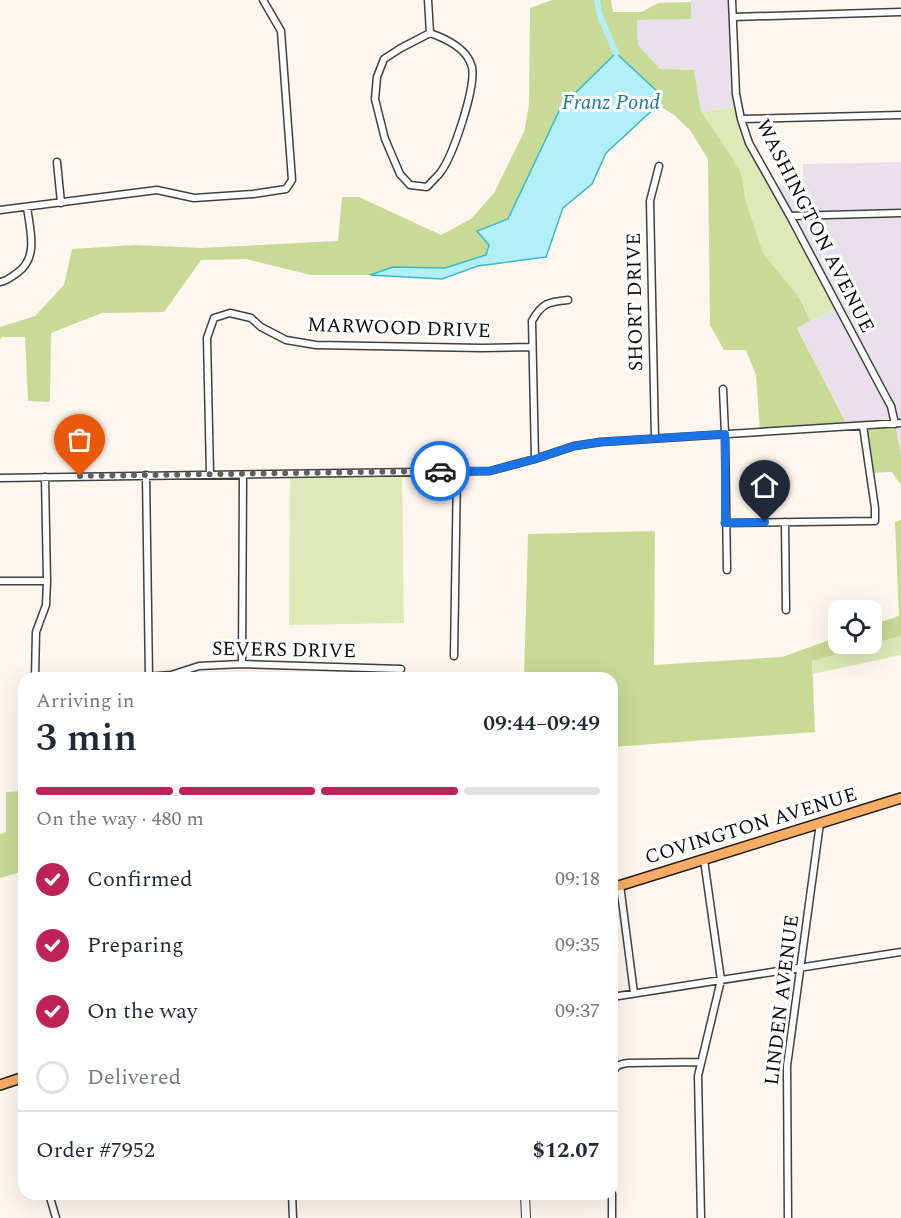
<!DOCTYPE html>
<meta charset="utf-8">
<style>
:root{--surface:#fff;--page:#f2f2f3;--text:#1f2937;--muted:#747a83;--line:#e0e1e3;--accent:#bd2455}
body{margin:0;font-family:Spectral,serif;background:var(--page);color:var(--text);height:100vh;display:flex;flex-direction:column;font-size:22px;white-space:nowrap}
*{box-sizing:border-box;margin:0}
p{font-size:20px;color:var(--muted)}
.icon{flex:none;width:33px;height:33px;fill:none;stroke:currentColor;stroke-width:2;stroke-linecap:round;stroke-linejoin:round}
.map{position:relative;flex:1;overflow:hidden}
.side{position:absolute;left:18px;top:672px;width:600px;height:528px;display:flex;flex-direction:column;background:var(--surface);border-radius:18px;box-shadow:0 6px 24px #0002}
.side>*{flex:none}
.tools{position:absolute;left:828px;top:600px;display:grid;gap:12px}
.tools a{display:grid;place-items:center;width:54px;height:54px;border-radius:12px;background:var(--surface);box-shadow:0 6px 24px #0002;font-size:30px}
.pin{position:absolute;display:grid;place-items:center;width:51px;height:51px;color:#fff;margin:-62px -26px;border-radius:50% 50% 50% 0;rotate:-45deg;box-shadow:0 0 6px #0007}
.pin .icon{rotate:45deg}
.courier{position:absolute;display:grid;place-items:center;width:60px;height:60px;margin:-30px;border:4px solid #1a73e8;border-radius:50%;background:#fff;color:#222;box-shadow:0 2px 8px #0007}
.summary em{font-style:normal;font-weight:600}
.summary div{display:flex;flex-direction:column-reverse}
.summary{display:flex;align-items:center;justify-content:space-between;height:102px;padding:0 18px}
h1{font-size:39px;font-weight:600;line-height:45px}
.bar{display:grid;grid-template-columns:repeat(4,1fr);gap:9px 6px;align-content:center;height:72px;padding:0 18px}
.bar i{height:8px;border-radius:4px;background:var(--line)}
.bar .active{background:var(--accent)}
.bar p{grid-column:span 4}
.line{display:flex;align-items:center;gap:15px;padding:0 18px;border-top:2px solid var(--line)}
.line div{flex:1}
ol{padding:0 18px;list-style:none}
li{display:flex;align-items:center;gap:18px;height:66px}
li p{margin-inline-start:auto}
li .icon{padding:6px;border-radius:50%;background:var(--accent);color:#fff;stroke-width:4}
li:last-child{color:var(--muted)}
li i{width:33px;height:33px;border:3px solid var(--line);border-radius:50%}
.map>svg:first-child{display:block}
.industrial{fill:#e8e1ec}
.green{fill:#dee9b7}
.forest{fill:#c7da96}
.water{fill:#b2eff6;stroke:#38bace;stroke-width:1.5}
.lines{fill:none;stroke-linecap:round;stroke-linejoin:round}
.canal{stroke:#b2eff6;stroke-width:6}
.minor-casing{stroke:#404040;stroke-width:9}
.tertiary-casing{stroke:#404040;stroke-width:10}
.primary-casing{stroke:#1e1e1e;stroke-width:12}
.minor{stroke:#fff;stroke-width:6}
.tertiary{stroke:#fff;stroke-width:8}
.primary{stroke:#f9ac63;stroke-width:9}
.done{stroke:#625f5b;stroke-width:6;stroke-dasharray:0 10.8}
.route{stroke:#1a73e8;stroke-width:8}
.labels{text-anchor:middle;dominant-baseline:central;stroke-width:6;stroke-linejoin:round;paint-order:stroke}
.street-label{font-size:20px;fill:#0d0d0d;stroke:#fff}
.water-label{font-size:21px;font-style:italic;fill:#167c91;stroke:#fff}
</style>
<div class="map">
<svg width="901" height="1218" viewBox="0 0 901 1218">
<rect width="100%" height="100%" fill="#fff7ed"/>
<!-- industrial -->
<path class="industrial" d="M691,0H732L738,107L701,112L694,70L660,69L638,45L637,20L691,19Z
M901,162V456L895,424L848,427L797,327L839,308L774,187L803,181V164Z"/>
<!-- green -->
<path class="green" d="M738,107L749,143L839,308L810,321L799,297L763,253L746,202L741,173L721,140L701,112Z
M402,472L404,623L289,625L290,473Z
M901,636V655L813,674L812,661Z"/>
<!-- forest -->
<path class="forest" d="M552,0H611L613,12H642L658,3L691,2V19L637,20L638,45L660,69L694,70L701,112L721,140L741,173L746,202L763,253L799,297L810,321L797,328L848,427L760,432L756,375L746,350H724L710,325L708,159L690,130L674,115L658,105L659,93L561,107L508,219L477,230L489,245L486,255L445,268L393,267L370,275H311L246,259L201,260L164,312L102,313L51,333L50,402L28,401L25,337H2L0,339V327L35,316L64,285L72,249L135,245L201,248L338,241L342,197H359L441,235L471,219L494,193L524,132L529,105L530,8Z
M895,424L901,456V485L892,472L869,473L863,426Z
M901,520V636L812,661L815,732L612,747V678H524L528,534L655,531L654,665L782,657L838,637V644H872V625L899,616L895,522Z
M24,791V871L0,878V834L6,832V792Z"/>
<!-- water -->
<path class="water" d="M616,53L659,93L658,105L606,153L592,184L563,208L546,257L478,266L442,279L370,275L393,267L445,268L486,255L489,245L477,231L508,219L561,107Z"/>
<g class="lines">
<!-- canal -->
<path class="canal" d="M597,0L600,16L616,53"/>
<!-- minor casing -->
<g class="minor-casing">
<path id="minor" d="M428,0L430,33
M732,0L736,94L741,119L749,143L790,216L887,399L891,406L895,424
M733,17L901,12
M430,33C444,38 460,45 468,58C470,61 471,64 472,67C476,88 453,156 440,173C436,178 431,182 427,187L410,185L400,174L385,139L375,99L377,77L384,59L401,48Z
M741,119L901,115
M57,162L61,203
M0,210L157,190L194,198L253,194L286,189L292,180L281,31L263,0
M790,216L901,213
M0,282C7,281 11,277 17,273C39,258 30,230 27,207
M723,389L725,434L727,570
M655,438L650,201L659,166
M535,459L532,321C542,303 548,302 568,300
M210,474L207,338L214,318L230,313L251,318L261,327L286,340L316,345L482,348L532,347
M146,475L149,678
M0,478L490,471L535,459L574,446L601,442L901,423
M785,522L786,610
M725,523L875,521V508L863,426
M0,581H47
M454,656L457,471
M242,664L243,475
M35,678L36,632L46,605L47,581L45,477
M132,678L171,675L199,666L242,664L401,669
M620,885L634,993
M612,997L901,952
M612,1074C615,1066 619,1064 628,1063L701,1062
M49,1194L56,1218
M292,1194L293,1218
M612,1194V1218
M701,1218L698,1076L721,980L704,860
M788,1218L787,1066L820,823"/>
</g>
<!-- tertiary casing -->
<g class="tertiary-casing">
<path id="tertiary" d="M525,1194L526,1218"/>
</g>
<!-- primary casing -->
<g class="primary-casing">
<path id="primary" d="M612,888L901,798
M0,1085L24,1077"/>
</g>
<!-- minor -->
<use href="#minor" class="minor"/>
<!-- tertiary -->
<use href="#tertiary" class="tertiary"/>
<!-- primary -->
<use href="#primary" class="primary"/>
</g>
<g class="lines">
<!-- done -->
<path class="done" d="M80,476L440,471"/>
<!-- route -->
<path class="route" d="M440,471H490L535,459L574,446L601,442L725,434V523L765,522"/>
</g>
<g class="labels">
<!-- street labels -->
<g class="street-label">
<text transform="translate(815 226) rotate(63)">WASHINGTON AVENUE</text>
<text transform="translate(635 302) rotate(-91)">SHORT DRIVE</text>
<text transform="translate(399 328) rotate(2)">MARWOOD DRIVE</text>
<text transform="translate(284 650) rotate(1)">SEVERS DRIVE</text>
<text transform="translate(751 826) rotate(-17)">COVINGTON AVENUE</text>
<text transform="translate(782 1000) rotate(-83)">LINDEN AVENUE</text>
</g>
<!-- water labels -->
<g class="water-label">
<text x="611" y="103">Franz Pond</text>
</g>
</g>
</svg>
<div class="tools">
<a><svg class="icon" aria-label="locate" viewBox="0 0 24 24"><circle cx="12" cy="12" r="6"/><path d="M12 2v4M12 18v4M2 12h4M18 12h4"/></svg></a>
</div>
<div class="pin" style="left:80px;top:476px;background:#ea580c"><svg class="icon" aria-label="bag" viewBox="0 0 24 24"><path d="M5 8h14l-1 12H6zM9 8a3 3 0 0 1 6 0"/></svg></div>
<div class="pin" style="left:765px;top:522px;background:#1f2937"><svg class="icon" aria-label="home" viewBox="0 0 24 24"><path d="M3 11l9-7 9 7M6 9v11h12V9"/></svg></div>
<div class="courier" style="left:440px;top:471px"><svg class="icon" aria-label="car" viewBox="0 0 24 24"><path d="M5 17H2v-5l4-1 3-4h7l3 4 3 1v5h-3M9 17h6M6 11h13"/><circle cx="7" cy="17" r="2"/><circle cx="17" cy="17" r="2"/></svg></div>
<section class="side">
<div class="summary"><div><h1>3 min</h1><p>Arriving in</p></div><em>09:44–09:49</em></div>
<div class="bar"><i class="active"></i><i class="active"></i><i class="active"></i><i></i><p>On the way · 480 m</p></div>
<ol>
<li><svg class="icon" aria-label="check" viewBox="0 0 24 24"><path d="M5 12l5 5 9-10"/></svg>Confirmed<p>09:18</p></li>
<li><svg class="icon" aria-label="check" viewBox="0 0 24 24"><path d="M5 12l5 5 9-10"/></svg>Preparing<p>09:35</p></li>
<li><svg class="icon" aria-label="check" viewBox="0 0 24 24"><path d="M5 12l5 5 9-10"/></svg>On the way<p>09:37</p></li>
<li><i></i>Delivered</li>
</ol>
<div class="line" style="height:78px"><div>Order #7952</div><b>$12.07</b></div>
</section>
</div>
